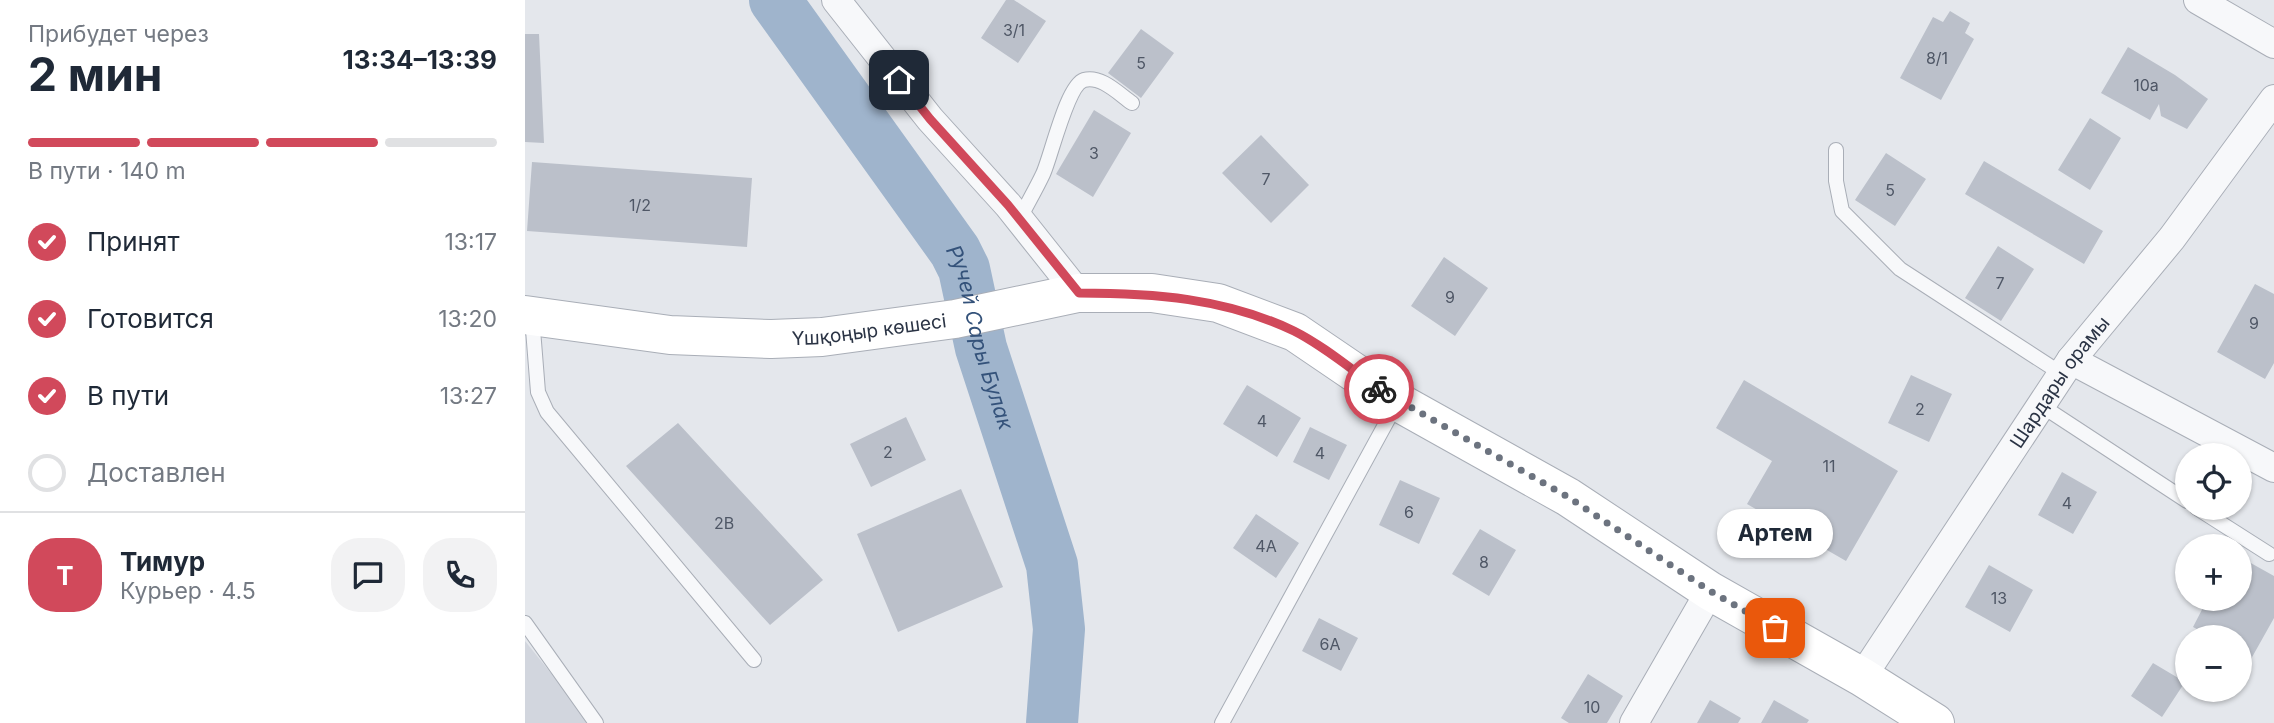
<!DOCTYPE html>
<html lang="ru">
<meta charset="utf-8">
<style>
:root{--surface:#fff;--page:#f2f2f3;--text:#1f2937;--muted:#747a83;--line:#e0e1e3;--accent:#d1495b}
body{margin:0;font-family:Inter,sans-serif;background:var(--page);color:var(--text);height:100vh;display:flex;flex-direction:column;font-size:26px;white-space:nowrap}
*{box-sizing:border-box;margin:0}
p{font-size:23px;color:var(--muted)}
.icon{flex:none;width:38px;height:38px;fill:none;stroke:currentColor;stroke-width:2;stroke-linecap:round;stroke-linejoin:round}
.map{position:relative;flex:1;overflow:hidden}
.panel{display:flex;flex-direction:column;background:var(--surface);width:525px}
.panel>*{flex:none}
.tools{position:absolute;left:1650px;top:443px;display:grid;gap:14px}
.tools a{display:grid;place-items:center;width:77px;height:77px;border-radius:50%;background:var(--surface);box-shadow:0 2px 5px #0004;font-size:35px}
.pin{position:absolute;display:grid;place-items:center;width:60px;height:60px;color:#fff;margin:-30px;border-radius:14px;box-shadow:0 4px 10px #0006}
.courier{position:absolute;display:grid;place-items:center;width:70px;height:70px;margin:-35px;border:5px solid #d1495b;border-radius:50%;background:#fff;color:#222;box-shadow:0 2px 9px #0007}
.bubble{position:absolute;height:49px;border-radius:24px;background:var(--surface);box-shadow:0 2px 5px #0004;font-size:23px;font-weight:700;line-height:49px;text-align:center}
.summary em{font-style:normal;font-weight:700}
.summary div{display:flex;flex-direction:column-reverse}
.summary{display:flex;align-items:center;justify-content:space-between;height:119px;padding:0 28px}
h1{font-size:46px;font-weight:700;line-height:52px}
.bar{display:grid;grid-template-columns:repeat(4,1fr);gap:10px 7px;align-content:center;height:84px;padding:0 28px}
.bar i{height:9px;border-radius:5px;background:var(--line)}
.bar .on{background:var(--accent)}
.bar p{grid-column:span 4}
.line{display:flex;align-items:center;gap:18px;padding:0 28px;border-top:2px solid var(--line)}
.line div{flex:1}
.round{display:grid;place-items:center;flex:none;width:74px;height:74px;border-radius:28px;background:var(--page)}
ol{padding:0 28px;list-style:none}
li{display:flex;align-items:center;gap:21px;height:77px}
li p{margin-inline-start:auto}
li .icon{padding:7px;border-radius:50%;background:var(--accent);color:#fff;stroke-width:4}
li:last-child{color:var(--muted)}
li i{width:38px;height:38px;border:4px solid var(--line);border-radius:50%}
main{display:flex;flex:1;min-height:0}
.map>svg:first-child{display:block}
.built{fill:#d2d6de}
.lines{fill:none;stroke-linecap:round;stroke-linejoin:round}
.river{stroke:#9fb4cc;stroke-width:52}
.building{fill:#bbc0ca}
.service-casing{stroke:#a9aeb7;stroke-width:16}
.minor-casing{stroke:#a9aeb7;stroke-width:30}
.secondary-casing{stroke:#a9aeb7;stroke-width:40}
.service{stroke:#f7f8fa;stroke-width:14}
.minor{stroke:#f7f8fa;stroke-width:28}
.secondary{stroke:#fff;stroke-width:38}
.done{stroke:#6c737f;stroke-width:7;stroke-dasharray:0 12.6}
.route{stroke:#d1495b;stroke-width:9}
.labels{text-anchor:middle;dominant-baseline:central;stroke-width:5;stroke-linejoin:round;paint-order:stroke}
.number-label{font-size:16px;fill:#4f5766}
.street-label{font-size:19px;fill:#2b3445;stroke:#f4f6f9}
.water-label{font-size:21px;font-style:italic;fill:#34527a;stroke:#f4f6f9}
</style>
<main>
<section class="panel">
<div class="summary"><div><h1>2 мин</h1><p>Прибудет через</p></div><em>13:34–13:39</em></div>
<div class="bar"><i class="on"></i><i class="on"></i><i class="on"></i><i></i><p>В пути · 140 m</p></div>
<ol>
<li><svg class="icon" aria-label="check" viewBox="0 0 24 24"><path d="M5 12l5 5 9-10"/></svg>Принят<p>13:17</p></li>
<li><svg class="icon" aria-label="check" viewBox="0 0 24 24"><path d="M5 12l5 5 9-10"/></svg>Готовится<p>13:20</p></li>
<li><svg class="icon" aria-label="check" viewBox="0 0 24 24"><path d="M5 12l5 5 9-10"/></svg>В пути<p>13:27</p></li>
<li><i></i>Доставлен</li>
</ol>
<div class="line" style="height:126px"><b class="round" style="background:var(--accent);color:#fff">Т</b><div><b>Тимур</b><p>Курьер · 4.5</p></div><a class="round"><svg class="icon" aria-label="chat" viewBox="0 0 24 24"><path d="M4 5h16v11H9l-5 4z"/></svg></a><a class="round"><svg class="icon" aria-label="phone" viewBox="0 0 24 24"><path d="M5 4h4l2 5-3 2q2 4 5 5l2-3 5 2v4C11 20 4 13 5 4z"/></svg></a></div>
</section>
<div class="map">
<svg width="1749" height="723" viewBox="0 0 1749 723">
<rect width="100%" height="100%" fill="#e4e7ec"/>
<!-- built -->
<path class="built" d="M0,641L66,723H0Z"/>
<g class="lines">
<!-- river -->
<path class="river" id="s1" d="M250,0L430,251L439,269L456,348L527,565L534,629L527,723"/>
</g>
<!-- building -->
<path class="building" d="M481,0H489L521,21L493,63L456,38Z
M1425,11L1445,23L1440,33L1449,39L1416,100L1375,78L1408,17L1418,22Z
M616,29L649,53L616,98L583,73Z
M0,34H14L19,143L0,142Z
M1603,47L1650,75L1683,99L1662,129L1636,116L1634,104L1625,120L1576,93Z
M569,110L606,133L568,197L531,174Z
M1565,118L1596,138L1565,190L1533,170Z
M736,135L784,185L746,223L697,173Z
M1361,153L1401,179L1370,226L1330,200Z
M1459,161L1578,231L1559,264L1440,194Z
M7,162L227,178L222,247L2,231Z
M1473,246L1509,269L1476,321L1440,298Z
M919,257L963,288L930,336L886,306Z
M1730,284L1749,294V363L1740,379L1692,352Z
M1386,375L1427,394L1404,442L1363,423Z
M1219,380L1373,471L1321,561L1222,504L1247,461L1191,428Z
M722,385L776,418L752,457L698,424Z
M381,417L401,460L346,487L325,444Z
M153,423L298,580L245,625L101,466Z
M785,427L822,445L804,480L768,462Z
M1537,472L1572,492L1548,534L1513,515Z
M875,480L915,498L894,544L854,525Z
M436,489L478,587L373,632L332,534Z
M731,514L774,543L751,578L708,548Z
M955,529L991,550L964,596L927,574Z
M1715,557L1749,576V618L1726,659L1715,653V637H1687L1668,627L1683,598H1715Z
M1464,565L1508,590L1485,632L1440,607Z
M794,618L833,638L816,671L777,651Z
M1628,663L1660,682L1637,717L1606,696Z
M1063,674L1098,696L1082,723H1044L1036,718Z
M1185,700L1216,718L1213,723H1172Z
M1249,700L1284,720L1282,723H1236Z"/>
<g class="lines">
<!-- service casing -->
<g class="service-casing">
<path id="service" d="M1311,150V181L1317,211L1375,269L1537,374
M495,218C502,204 511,189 518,174C526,157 542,85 559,80C576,75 594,94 607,103
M7,317L13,392L22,412L229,660
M1517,406L1662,501
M1672,508L1744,554
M0,623L71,723
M697,723L872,403"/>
</g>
<!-- minor casing -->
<g class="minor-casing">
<g id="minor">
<path d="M311,0L405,119L483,205L553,293"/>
<path d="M1673,0L1749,44"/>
<path d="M1546,360L1749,468"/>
<path id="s2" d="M1337,677L1546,360L1647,238L1749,99"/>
<path d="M1109,723L1185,591"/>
</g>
</g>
<!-- secondary casing -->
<g class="secondary-casing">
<g id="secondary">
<path id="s3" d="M0,315L145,335L246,339L297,337L430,319L553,293H627L693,303L770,332L873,402L1043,497L1185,591L1337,677L1410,723"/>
</g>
</g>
<!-- service -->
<use href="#service" class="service"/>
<!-- minor -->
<use href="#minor" class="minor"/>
<!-- secondary -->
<use href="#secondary" class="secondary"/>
</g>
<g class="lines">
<!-- done -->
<path class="done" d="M854,389L1043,497L1185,591L1250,628"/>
<!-- route -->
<path class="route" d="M374,80L405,119L483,205L554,293C628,293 700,298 769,331C799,346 827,370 854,389"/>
</g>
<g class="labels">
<!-- number labels -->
<g class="number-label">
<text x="489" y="30">3/1</text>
<text x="1412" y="58">8/1</text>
<text x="616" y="63">5</text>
<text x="1621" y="85">10а</text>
<text x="569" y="153">3</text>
<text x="741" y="179">7</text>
<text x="1365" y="190">5</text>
<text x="115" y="205">1/2</text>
<text x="1475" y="283">7</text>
<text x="925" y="297">9</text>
<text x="1729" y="323">9</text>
<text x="1395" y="409">2</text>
<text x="737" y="421">4</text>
<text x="363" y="452">2</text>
<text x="795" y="453">4</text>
<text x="1304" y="466">11</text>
<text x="1542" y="503">4</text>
<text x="884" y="512">6</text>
<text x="199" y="523">2В</text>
<text x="741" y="546">4А</text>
<text x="959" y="562">8</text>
<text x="1474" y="598">13</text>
<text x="805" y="644">6А</text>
<text x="1067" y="707">10</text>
</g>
<!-- street labels -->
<g class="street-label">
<text stroke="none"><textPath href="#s3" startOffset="346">Үшқоңыр көшесі</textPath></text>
<text stroke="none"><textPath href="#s2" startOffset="355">Шардары орамы</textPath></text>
</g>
<!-- water labels -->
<g class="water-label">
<text stroke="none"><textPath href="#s1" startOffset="399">Ручей Сары Булак</textPath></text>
</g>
</g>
</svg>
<div class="tools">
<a><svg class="icon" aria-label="locate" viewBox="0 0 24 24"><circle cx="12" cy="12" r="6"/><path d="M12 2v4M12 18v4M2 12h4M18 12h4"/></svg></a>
<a>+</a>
<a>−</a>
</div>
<div class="pin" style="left:1250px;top:628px;background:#ea580c"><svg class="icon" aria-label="bag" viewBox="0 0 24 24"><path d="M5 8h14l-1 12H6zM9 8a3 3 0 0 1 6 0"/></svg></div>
<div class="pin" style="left:374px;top:80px;background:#1f2937"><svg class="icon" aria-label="home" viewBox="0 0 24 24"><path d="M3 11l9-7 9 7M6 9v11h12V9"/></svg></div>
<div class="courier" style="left:854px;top:389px"><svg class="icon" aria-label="bike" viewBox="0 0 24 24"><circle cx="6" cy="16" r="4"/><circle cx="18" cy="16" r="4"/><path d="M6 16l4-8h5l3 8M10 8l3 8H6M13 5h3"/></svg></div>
<div class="bubble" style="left:1192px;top:509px;width:116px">Артем</div>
</div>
</main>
